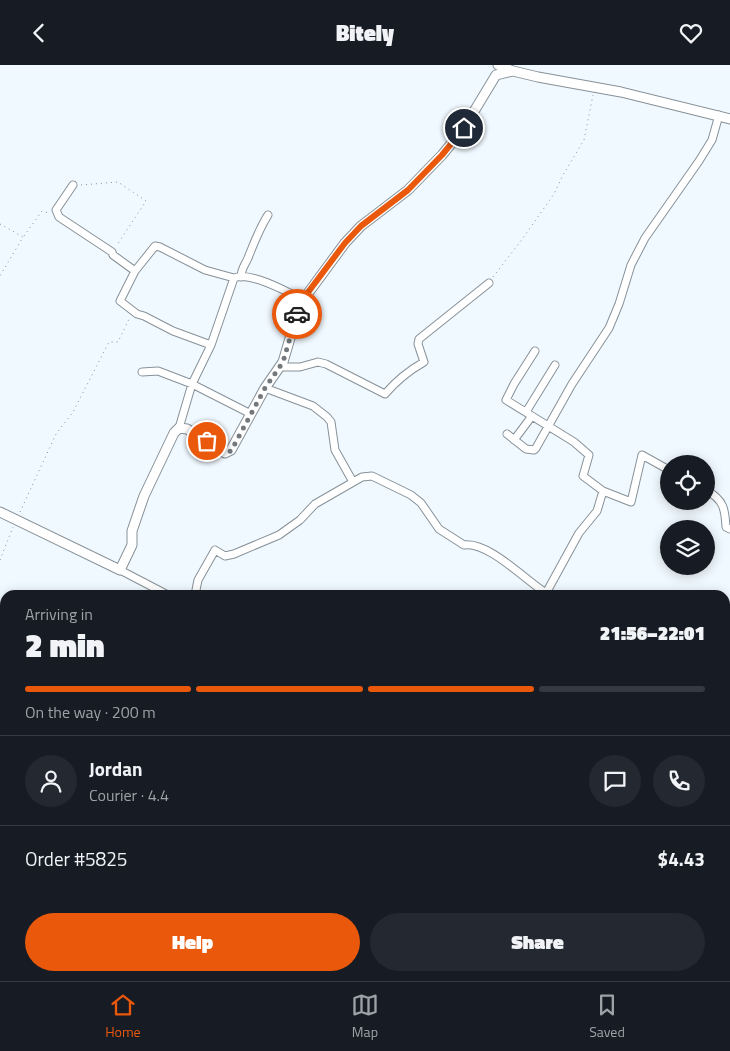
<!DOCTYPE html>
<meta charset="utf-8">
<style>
:root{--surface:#171b24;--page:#242831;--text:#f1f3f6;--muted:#9ea1a6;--line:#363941;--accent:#ea580c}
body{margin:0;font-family:"Titillium Web",sans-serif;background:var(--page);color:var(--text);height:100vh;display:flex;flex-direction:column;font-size:19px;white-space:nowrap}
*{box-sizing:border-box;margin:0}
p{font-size:16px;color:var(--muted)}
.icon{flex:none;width:28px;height:28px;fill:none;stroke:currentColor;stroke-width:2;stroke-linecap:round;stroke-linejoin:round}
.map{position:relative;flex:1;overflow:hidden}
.sheet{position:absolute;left:0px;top:525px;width:730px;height:391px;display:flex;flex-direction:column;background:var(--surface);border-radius:15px 15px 0 0;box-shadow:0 2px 12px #0003}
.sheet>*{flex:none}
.controls{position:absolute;left:660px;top:390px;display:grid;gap:10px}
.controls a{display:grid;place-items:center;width:55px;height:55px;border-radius:50%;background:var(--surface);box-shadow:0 2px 12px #0003;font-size:25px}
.pin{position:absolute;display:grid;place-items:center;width:42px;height:42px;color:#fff;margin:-21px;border:2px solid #fff;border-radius:50%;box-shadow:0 1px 5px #0007}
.courier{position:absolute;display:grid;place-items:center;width:50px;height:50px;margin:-25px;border:4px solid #ea580c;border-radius:50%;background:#fff;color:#222;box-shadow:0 1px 6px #0007}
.overview em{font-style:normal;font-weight:800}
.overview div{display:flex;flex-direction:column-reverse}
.overview{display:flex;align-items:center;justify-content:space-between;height:85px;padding:0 25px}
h1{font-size:32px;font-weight:800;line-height:38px}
.bar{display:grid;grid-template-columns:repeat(4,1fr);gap:8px 5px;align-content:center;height:60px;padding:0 25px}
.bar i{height:6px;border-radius:4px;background:var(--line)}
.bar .on{background:var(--accent)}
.bar p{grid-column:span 4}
.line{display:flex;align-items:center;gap:12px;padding:0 25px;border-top:1px solid var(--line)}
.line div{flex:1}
.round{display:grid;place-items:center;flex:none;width:52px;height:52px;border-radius:26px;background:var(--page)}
.action{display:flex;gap:10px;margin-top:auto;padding:10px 25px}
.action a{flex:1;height:58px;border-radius:30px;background:var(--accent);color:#fff;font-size:20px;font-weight:800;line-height:58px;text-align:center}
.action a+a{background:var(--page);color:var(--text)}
header{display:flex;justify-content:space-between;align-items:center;height:65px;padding:0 25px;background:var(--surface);font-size:22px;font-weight:800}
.dock{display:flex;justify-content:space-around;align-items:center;height:70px;border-top:1px solid var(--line);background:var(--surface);font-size:14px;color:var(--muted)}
.dock a{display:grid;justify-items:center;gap:2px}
.dock .on{color:var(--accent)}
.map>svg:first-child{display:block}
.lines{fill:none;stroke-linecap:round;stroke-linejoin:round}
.minor-casing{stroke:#879197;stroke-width:9}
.tertiary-casing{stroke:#879197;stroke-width:11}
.path{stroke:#888e92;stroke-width:1;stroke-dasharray:1 4;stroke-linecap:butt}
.minor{stroke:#fff;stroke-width:7}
.tertiary{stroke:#fff;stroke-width:9}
.done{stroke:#73787c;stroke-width:5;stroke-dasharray:0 9}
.route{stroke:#ea580c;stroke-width:6}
</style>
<header><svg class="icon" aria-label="back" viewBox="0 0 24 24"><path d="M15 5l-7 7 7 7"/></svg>Bitely<svg class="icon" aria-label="heart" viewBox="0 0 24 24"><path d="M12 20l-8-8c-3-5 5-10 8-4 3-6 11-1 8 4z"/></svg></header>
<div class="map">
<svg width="730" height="916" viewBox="0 0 730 916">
<rect width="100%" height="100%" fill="#f0f9ff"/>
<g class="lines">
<!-- minor casing -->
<g class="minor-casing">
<path id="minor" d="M73,120L56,145L59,152L112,187L113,190L135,206L120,236L137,249L144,251L173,266L211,280L234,213
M135,206L155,181L160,182L205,205L234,213C250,206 288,227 303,235
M241,212C241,204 245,200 248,193C254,178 259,164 268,150
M535,286L514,319L506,335L574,377L589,390L583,411L603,426L631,437L642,390L669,405
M280,302H300L318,297L326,299L385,329C397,315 408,306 424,297L418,279L419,274L489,218
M142,307L158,306L192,319L251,349
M265,323L313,341L327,352L331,357L335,385L353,417
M526,347L555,300
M179,363L192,319L211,280
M507,369L526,384L534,385L536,383L572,319L609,263L619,239L631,200L645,173L699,96L712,75L719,50
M514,375L532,351
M706,425C724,435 725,444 726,462L730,464
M120,505L168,530
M195,530L198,515L215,485L225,491L234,489L279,470L300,455L315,439L362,412L372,411L411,430L421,438L439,464L464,480C489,476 528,518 549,530
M545,530L579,468L597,446L603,426
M725,542L730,544"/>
</g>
<!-- tertiary casing -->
<g class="tertiary-casing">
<path id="tertiary" d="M498,0L513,6L538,12L621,27L730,54
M0,447L120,505L132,480V466L144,431L174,368L179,363L187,364L225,388L231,385L265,323L283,297L298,246L303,235L345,178L361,161L408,125L442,90L464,63L496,10L513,6
M725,717L730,708
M725,831L730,834"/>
</g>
<!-- path -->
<path class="path" d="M81,120L118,117L146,136L117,180
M0,159L23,172L0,211
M24,171L42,146L49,148
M493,212L523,173L554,129L563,110L584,75L593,30
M20,447L56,369L73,347L109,277H118L130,252
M0,495L13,462
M0,792L5,773
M0,826L5,828
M70,916L72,911
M216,916L218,911"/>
<!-- minor -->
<use href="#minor" class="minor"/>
<!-- tertiary -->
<use href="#tertiary" class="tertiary"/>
</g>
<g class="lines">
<!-- done -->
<path class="done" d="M207,376L225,388L231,386L265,323L283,297L297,249"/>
<!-- route -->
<path class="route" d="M297,249L303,234L345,178L361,161L408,125L442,90L464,63"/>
</g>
</svg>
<div class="controls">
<a><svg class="icon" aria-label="locate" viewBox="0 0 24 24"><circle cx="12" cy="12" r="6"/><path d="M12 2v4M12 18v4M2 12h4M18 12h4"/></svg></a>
<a><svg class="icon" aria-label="layers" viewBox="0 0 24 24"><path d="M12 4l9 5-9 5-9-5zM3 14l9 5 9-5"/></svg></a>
</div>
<div class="pin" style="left:207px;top:376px;background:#ea580c"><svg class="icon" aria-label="bag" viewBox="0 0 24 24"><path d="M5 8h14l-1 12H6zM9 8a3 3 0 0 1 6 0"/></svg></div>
<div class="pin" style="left:464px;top:63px;background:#1f2937"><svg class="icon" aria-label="home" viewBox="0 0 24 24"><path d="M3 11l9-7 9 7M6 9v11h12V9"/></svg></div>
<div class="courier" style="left:297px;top:249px"><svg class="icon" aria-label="car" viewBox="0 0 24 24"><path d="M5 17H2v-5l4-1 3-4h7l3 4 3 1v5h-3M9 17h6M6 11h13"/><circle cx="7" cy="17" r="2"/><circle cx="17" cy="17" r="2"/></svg></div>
<section class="sheet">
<div class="overview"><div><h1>2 min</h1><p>Arriving in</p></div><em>21:56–22:01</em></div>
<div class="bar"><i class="on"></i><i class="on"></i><i class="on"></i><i></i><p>On the way · 200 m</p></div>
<div class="line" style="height:90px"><a class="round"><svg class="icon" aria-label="person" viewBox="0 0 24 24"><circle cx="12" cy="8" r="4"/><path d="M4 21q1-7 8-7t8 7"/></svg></a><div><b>Jordan</b><p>Courier · 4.4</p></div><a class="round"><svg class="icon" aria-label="chat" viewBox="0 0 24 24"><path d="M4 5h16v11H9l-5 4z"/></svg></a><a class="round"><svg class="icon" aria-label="phone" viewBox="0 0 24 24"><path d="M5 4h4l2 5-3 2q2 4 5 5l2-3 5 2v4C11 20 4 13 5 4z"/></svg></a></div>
<div class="line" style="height:65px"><div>Order #5825</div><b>$4.43</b></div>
<div class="action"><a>Help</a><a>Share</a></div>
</section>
</div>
<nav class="dock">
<a class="on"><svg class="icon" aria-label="home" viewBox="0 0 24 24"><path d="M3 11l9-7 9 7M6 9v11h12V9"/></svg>Home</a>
<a><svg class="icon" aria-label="map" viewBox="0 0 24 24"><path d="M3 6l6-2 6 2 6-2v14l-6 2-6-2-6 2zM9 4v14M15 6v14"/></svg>Map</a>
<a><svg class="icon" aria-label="saved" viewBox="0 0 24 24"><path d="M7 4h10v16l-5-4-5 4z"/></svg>Saved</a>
</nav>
